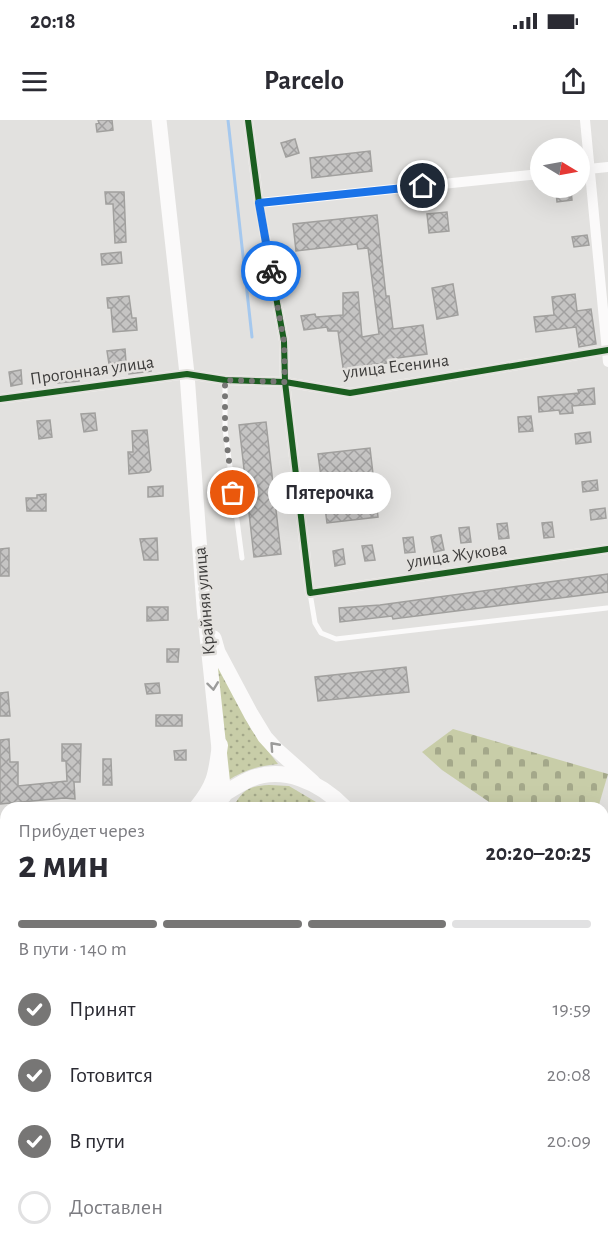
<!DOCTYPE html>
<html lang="ru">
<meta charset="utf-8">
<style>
:root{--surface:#fff;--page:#f7f7f7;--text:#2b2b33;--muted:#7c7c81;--line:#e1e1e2;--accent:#777675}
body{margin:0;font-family:"Alegreya Sans",sans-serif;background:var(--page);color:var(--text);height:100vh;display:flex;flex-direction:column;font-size:22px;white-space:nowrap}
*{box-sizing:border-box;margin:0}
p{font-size:20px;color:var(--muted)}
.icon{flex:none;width:33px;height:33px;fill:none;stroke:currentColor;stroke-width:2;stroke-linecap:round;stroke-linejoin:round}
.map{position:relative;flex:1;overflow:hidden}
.drawer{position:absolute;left:0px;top:682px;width:609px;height:452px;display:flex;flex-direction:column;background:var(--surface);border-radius:18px 18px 0 0;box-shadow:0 6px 24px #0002}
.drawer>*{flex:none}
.needle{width:39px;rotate:100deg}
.controls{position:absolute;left:530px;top:18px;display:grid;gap:12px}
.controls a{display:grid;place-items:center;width:60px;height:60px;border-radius:50%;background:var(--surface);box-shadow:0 6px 24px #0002;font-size:30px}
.pin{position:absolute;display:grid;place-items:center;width:51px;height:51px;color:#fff;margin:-26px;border:3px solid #fff;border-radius:50%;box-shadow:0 2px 6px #0007}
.courier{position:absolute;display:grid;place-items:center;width:60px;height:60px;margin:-30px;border:4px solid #1a73e8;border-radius:50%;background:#fff;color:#222;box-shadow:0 2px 8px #0007}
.bubble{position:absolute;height:42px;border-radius:21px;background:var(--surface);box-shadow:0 6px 24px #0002;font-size:20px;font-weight:600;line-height:42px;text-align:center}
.overview em{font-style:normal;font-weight:600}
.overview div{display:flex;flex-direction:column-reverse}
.overview{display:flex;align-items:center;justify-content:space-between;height:102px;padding:0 18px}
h1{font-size:39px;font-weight:600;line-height:45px}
.bar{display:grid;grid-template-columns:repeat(4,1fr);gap:9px 6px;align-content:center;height:72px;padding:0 18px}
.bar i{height:8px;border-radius:4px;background:var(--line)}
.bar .on{background:var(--accent)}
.bar p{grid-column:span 4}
ol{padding:0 18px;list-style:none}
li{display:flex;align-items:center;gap:18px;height:66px}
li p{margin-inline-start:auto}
li .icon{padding:6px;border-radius:50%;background:var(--accent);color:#fff;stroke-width:4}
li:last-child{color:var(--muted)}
li i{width:33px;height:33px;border:3px solid var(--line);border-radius:50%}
.status{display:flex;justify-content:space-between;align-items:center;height:42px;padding:0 30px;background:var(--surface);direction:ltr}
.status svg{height:16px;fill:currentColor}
header{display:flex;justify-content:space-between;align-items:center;height:78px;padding:0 18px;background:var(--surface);font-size:27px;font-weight:600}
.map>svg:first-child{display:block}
.grass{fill:url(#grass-dots)}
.cemetery{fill:url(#cemetery-stones)}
.pitch{fill:#c8cda8}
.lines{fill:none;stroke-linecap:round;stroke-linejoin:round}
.stream{stroke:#a5c8ee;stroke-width:3}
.building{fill:url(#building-cross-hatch);stroke:#a1a09e;stroke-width:1.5}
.service{stroke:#fbfafa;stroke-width:5}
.minor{stroke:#fbfafa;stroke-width:10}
.tertiary{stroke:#fbfafa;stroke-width:14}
.secondary{stroke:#fbfafa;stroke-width:15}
.primary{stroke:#fbfafa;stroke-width:16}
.cycleway-casing{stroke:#e3e1de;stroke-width:10}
.cycleway{stroke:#1b5e20;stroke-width:6}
.oneway{stroke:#9c9c9b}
.done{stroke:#777675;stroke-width:6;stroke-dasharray:0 10.8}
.route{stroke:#1a73e8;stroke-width:8}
.labels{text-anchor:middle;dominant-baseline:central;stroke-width:5;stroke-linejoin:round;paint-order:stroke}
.street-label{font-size:18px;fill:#3e3d3c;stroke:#e3e1de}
</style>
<div class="status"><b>20:18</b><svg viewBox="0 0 49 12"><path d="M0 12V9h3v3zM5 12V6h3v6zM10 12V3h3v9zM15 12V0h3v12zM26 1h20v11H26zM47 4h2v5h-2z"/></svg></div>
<header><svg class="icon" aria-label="menu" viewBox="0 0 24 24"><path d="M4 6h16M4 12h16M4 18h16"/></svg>Parcelo<svg class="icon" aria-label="share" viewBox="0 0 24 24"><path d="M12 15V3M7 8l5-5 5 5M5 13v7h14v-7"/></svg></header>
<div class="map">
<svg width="608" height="1133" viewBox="0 0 608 1133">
<defs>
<pattern id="grass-dots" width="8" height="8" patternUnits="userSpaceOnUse" patternTransform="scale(1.5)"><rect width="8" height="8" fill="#c8cda8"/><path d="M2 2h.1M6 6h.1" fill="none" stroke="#a4a88a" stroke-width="1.8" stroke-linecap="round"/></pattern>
<pattern id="cemetery-stones" width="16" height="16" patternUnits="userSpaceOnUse" patternTransform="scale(1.5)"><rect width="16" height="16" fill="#c8cda8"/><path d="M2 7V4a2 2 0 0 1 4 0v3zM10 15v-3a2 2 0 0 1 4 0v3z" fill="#a4a88a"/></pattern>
<pattern id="building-cross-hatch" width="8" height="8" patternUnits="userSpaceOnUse" patternTransform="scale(1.5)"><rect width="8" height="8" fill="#c5c4c3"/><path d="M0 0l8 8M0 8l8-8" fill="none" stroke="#a1a0a0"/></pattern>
</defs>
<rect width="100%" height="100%" fill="#e2e1df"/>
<!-- grass -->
<path class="grass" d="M212,529L251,609L278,644C258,646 244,650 227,661Z
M269,665L289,666L316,682L323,688H233C242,670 249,666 269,665Z"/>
<!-- cemetery -->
<path class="cemetery" d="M453,609L608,654L598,688H498L442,650L422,632Z"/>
<!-- pitch -->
<path class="pitch" d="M385,1128H463L461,1133H398Z"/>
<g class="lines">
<!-- stream -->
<path class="stream" d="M228,0L252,217
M603,1046L608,1049
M358,1128V1133"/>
</g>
<!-- building -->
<path class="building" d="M98,0H112L113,10L97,12L96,4L99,3Z
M295,19L299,33L286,37L281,23Z
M370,31L372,51L312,58L310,38Z
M571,70L572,80L557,82L556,72Z
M105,72H124L126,122L115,123L113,84H106Z
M447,92L449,111L429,113L427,94Z
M377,95L386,176H389L393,209L423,205L427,234L397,238V242L368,245L369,251L344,255L338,211H328L327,207L304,210L301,196L315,194L316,197L343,195V173L358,172L362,217L379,214L368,128L358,129L357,124L296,131L293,104Z
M587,115L589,125L574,127L572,117Z
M121,132L122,143L102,145L101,134Z
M453,164L458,195L437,199L432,168Z
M575,174L577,191L591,189L596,224L579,227L576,207L536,212L534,197L554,195L552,177Z
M129,176L132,198H136L137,210L113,212L111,188H108L107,178Z
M125,229L126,242L109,244L107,231Z
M150,247L151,251L129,254V252Z
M21,250L22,264L11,266L9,252Z
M78,251L79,261L58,263V252Z
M594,268L595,284L572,286L573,293L560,294L559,290L539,292L538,277L579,273L578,270Z
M95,293L97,310L84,312L81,294Z
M531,296L533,311L519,312L518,297Z
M50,300L52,317L39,319L37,301Z
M266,302L281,434L254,437L239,305Z
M147,310L151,350L149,352L129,354L128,332H133L132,311Z
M590,312L591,322L576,324L575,314Z
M370,328L378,397L327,403L318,334Z
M597,360L598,370L583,372L582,362Z
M163,366V376L148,377V367Z
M46,374V391H27L26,378H37V375Z
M605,388L606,398L591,400L590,390Z
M552,402L554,417L544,418L542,403Z
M507,403L509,418L499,419L497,404Z
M469,407L471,422L461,423L459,408Z
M441,415L444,430L434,432L431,417Z
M413,417L415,432L405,433L403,418Z
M157,418L158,440H144L140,419Z
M372,425L375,440L365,441L362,426Z
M9,428V456H0V429Z
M343,429L345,444L335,446L333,431Z
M608,454V472L393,499L392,496L340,502L339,488L380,485Z
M147,487H168V500L147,501Z
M167,529H179L178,542H167Z
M406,547L409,572L318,581L315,557Z
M159,563L160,573L147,574L145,564Z
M8,572L10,596H0V573Z
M156,595H182V606H156Z
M9,619L10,642H18V666L67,661L66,641H62V624H81L80,662H74L75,679L64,678L0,684V620Z
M186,630V640H175L174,631Z
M103,639H111L112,665H103Z"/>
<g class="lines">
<!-- service -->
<path class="service" d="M225,260V309L242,438
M310,473L315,503L321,513L336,519L607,488
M603,1022L608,1025
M603,1066L608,1069
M471,1132L473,1133
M534,1133L536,1128"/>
<!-- minor -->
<path class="minor" d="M248,0L259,83L284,221L285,262L310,473L608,429
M585,0L608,242
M579,50L608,47
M259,83L540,54
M0,279L187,254L225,260L285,262L350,273L608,230"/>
<!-- tertiary -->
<path class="tertiary" d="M282,1128L283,1133"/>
<!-- secondary -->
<path class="secondary" d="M159,0L187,254L204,487L224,676
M214,518L218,532L251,594L265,617L276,629L313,662"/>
<!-- primary -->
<path class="primary" d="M197,687C216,664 216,653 220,625
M200,688C216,680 233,667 248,660C283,644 321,663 345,688
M0,707L6,706
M603,964L608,967"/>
<!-- cycleway casing -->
<g class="cycleway-casing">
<path id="cycleway" d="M248,0L259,83L284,221L285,262L310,473L608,429
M0,279L187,254L225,260L285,262L350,273L608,230"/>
</g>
<!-- cycleway -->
<use href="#cycleway" class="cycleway"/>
</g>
<!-- one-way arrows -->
<defs><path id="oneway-chevron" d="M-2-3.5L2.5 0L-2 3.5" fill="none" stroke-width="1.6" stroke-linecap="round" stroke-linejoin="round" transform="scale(1.5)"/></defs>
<g class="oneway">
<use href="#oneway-chevron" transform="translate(213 566) rotate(83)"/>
<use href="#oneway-chevron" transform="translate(274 626) rotate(-132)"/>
</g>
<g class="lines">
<!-- done -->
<path class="done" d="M233,373L225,309V260L285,262L284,221L271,151"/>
<!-- route -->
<path class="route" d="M271,151L259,83L423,66"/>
</g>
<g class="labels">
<!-- street labels -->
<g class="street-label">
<text transform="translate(396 247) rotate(-7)">улица Есенина</text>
<text transform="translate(92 251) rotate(-8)">Прогонная улица</text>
<text transform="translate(457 436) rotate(-8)">улица Жукова</text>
<text transform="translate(205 481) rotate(-95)">Крайняя улица</text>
</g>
</g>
</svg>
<div class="controls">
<a><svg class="needle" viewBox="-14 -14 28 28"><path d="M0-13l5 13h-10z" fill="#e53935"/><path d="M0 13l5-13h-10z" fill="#7c7c81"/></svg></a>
</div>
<div class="pin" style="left:233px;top:373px;background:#ea580c"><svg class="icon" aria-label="bag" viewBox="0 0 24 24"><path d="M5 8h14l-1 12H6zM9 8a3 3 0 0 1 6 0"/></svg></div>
<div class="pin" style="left:423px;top:66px;background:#1f2937"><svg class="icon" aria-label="home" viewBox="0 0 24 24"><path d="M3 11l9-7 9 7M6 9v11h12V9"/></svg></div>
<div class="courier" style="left:271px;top:151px"><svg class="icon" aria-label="bike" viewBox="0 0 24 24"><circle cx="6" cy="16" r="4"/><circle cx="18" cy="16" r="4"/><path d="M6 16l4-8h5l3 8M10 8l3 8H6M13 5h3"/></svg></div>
<div class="bubble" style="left:268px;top:352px;width:123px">Пятерочка</div>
<section class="drawer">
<div class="overview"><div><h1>2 мин</h1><p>Прибудет через</p></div><em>20:20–20:25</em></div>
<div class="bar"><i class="on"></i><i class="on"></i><i class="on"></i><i></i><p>В пути · 140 m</p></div>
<ol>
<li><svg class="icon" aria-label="check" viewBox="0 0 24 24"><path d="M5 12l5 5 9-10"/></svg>Принят<p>19:59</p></li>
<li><svg class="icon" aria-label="check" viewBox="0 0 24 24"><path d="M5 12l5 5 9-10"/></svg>Готовится<p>20:08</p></li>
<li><svg class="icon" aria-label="check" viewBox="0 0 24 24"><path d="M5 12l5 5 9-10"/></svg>В пути<p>20:09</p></li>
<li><i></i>Доставлен</li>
</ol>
</section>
</div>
